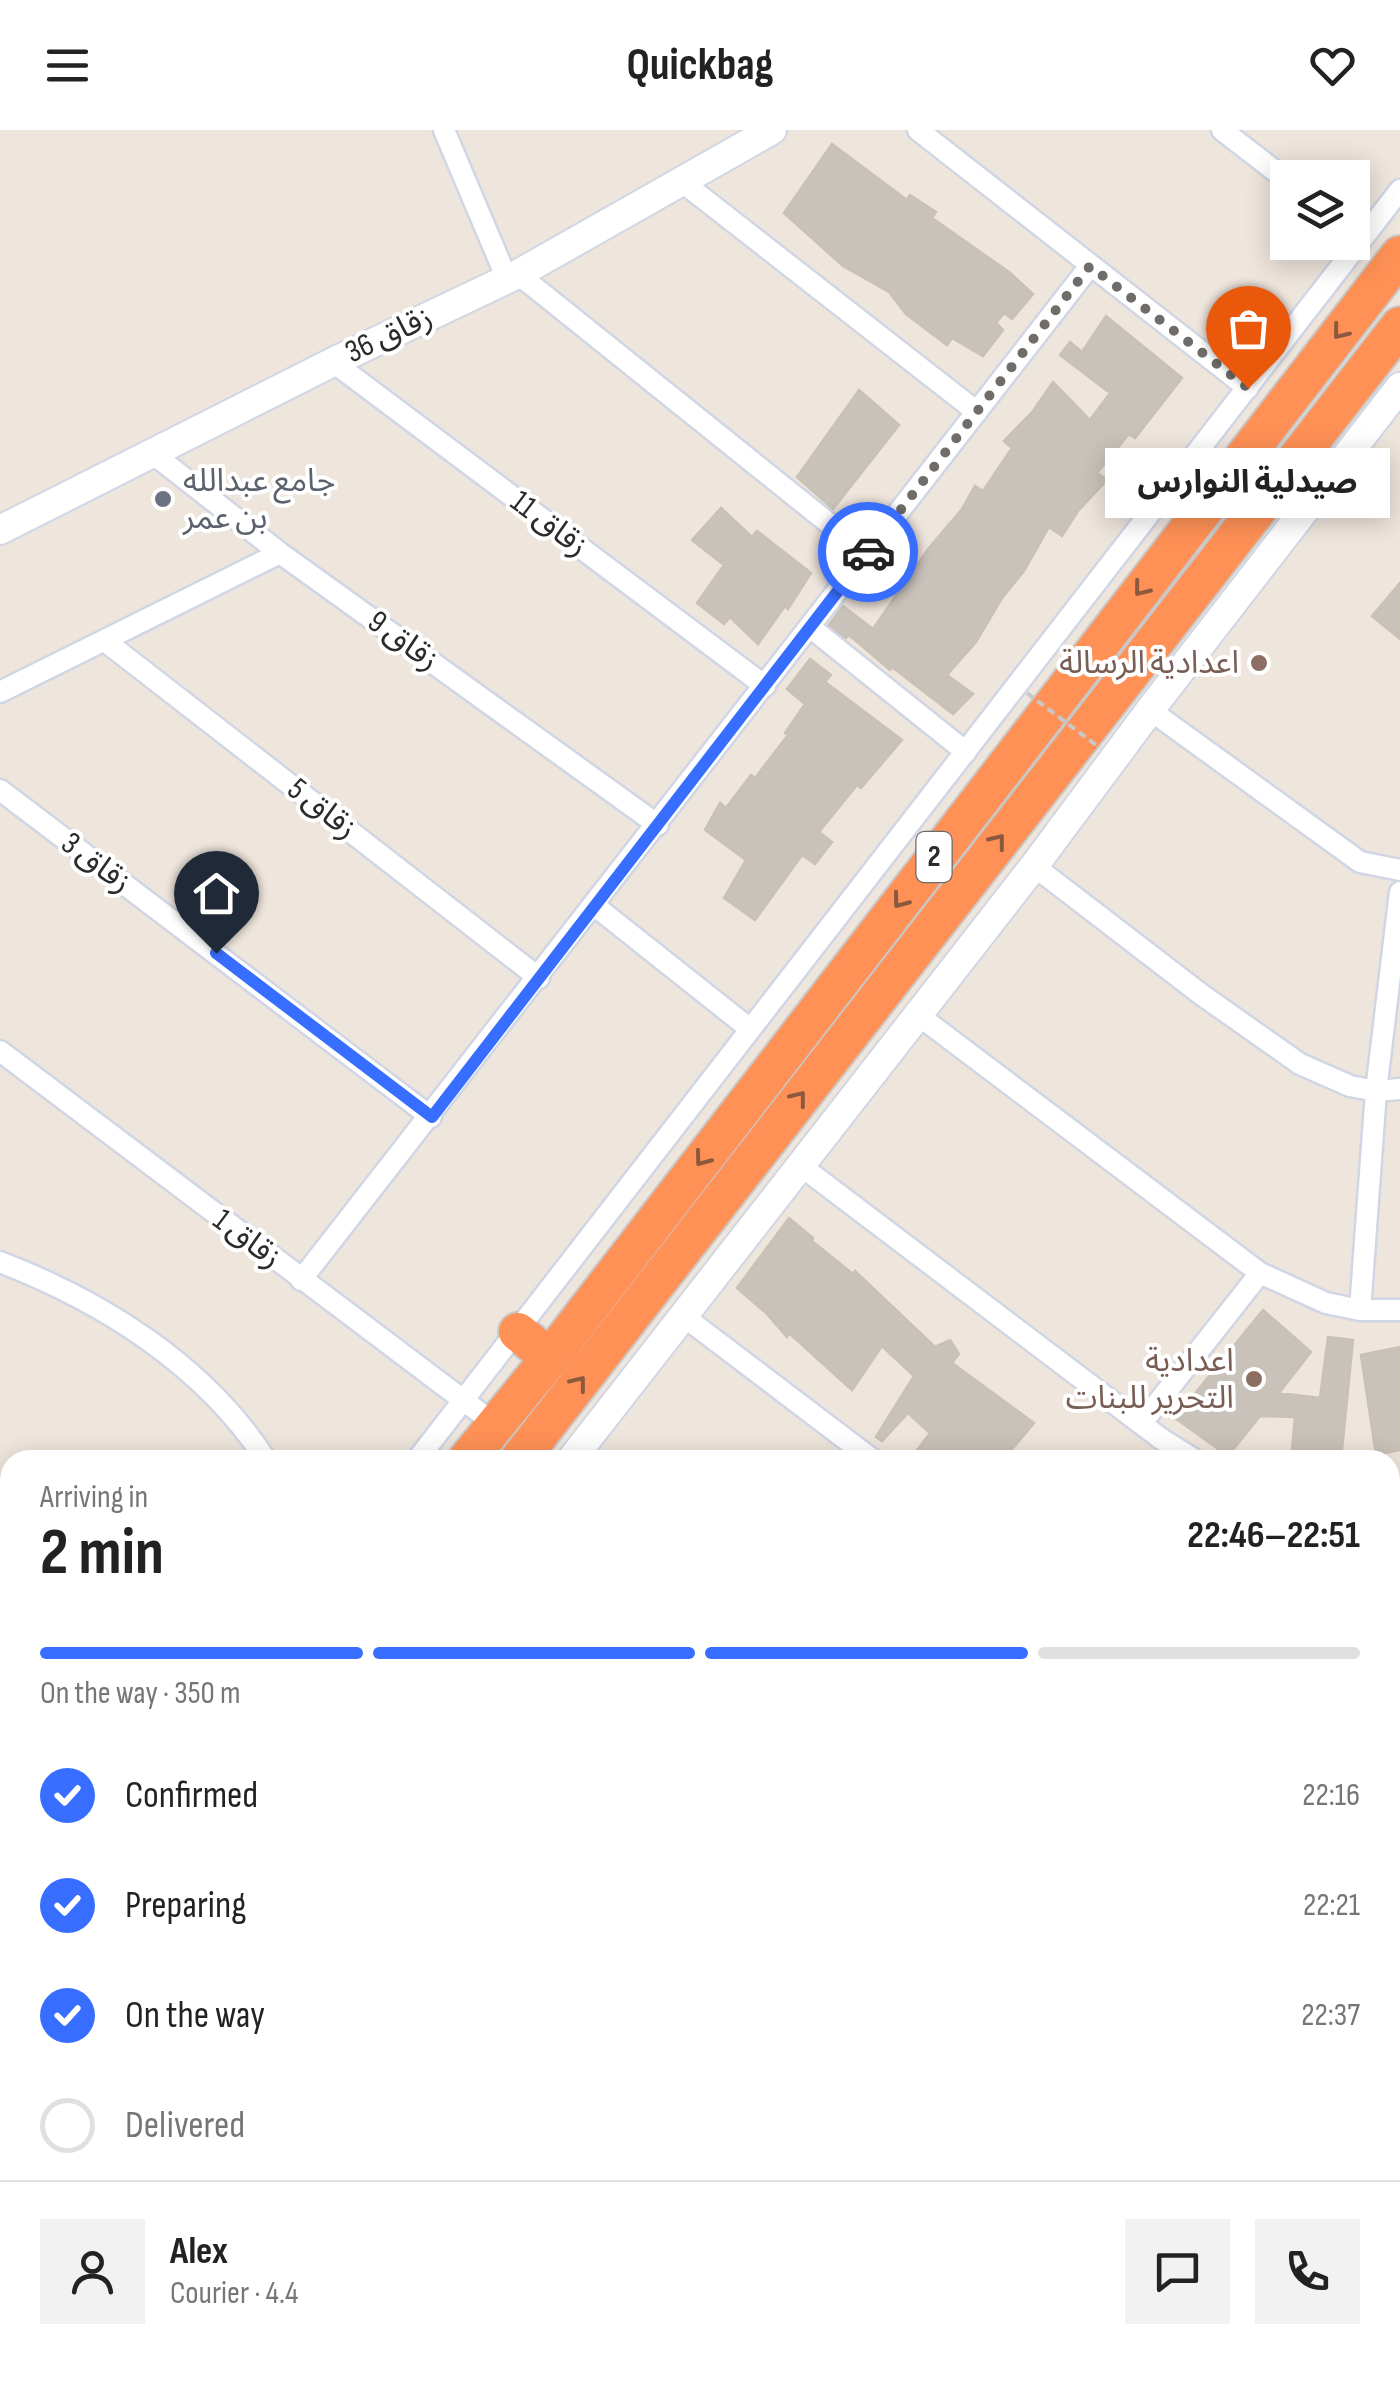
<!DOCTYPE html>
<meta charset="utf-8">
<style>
:root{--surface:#fff;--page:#f2f2f2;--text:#222;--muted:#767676;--line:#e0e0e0;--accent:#386eff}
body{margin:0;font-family:"Sofia Sans Condensed","Noto Sans Arabic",sans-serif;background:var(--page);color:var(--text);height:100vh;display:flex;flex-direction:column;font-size:38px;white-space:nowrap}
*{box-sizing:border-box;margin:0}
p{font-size:32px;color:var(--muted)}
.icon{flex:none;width:55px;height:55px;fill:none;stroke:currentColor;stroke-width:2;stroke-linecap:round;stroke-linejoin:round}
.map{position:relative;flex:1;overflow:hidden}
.panel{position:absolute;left:0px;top:1320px;width:1400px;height:932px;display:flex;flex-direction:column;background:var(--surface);border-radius:30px 30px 0 0;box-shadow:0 5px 25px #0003}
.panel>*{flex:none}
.controls{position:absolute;left:1270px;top:30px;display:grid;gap:20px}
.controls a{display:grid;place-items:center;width:100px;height:100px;border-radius:0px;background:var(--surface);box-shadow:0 5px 25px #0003;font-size:50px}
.pin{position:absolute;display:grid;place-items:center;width:85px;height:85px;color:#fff;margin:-102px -42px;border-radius:50% 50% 50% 0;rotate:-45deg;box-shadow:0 0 10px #0007}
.pin .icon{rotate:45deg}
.courier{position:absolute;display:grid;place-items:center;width:100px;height:100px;margin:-50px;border:8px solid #386eff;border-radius:50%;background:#fff;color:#222;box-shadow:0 2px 12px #0007}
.bubble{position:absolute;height:70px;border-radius:0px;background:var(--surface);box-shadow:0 5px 25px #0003;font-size:32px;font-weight:700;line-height:70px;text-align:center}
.head em{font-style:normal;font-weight:700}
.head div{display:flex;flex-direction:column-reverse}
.head{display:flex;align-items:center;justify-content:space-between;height:170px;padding:0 40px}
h1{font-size:65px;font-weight:700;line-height:75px}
.bar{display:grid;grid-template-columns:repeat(4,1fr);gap:15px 10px;align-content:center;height:120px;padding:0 40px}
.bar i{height:12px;border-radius:8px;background:var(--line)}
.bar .selected{background:var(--accent)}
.bar p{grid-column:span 4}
.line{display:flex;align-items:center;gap:25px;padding:0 40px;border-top:2px solid var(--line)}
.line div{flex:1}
.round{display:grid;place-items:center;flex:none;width:105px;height:105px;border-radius:0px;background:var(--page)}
ol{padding:0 40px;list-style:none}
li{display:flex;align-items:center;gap:30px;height:110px}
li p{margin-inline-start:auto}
li .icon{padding:10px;border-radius:50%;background:var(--accent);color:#fff;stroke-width:4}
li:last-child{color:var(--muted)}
li i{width:55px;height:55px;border:5px solid var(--line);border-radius:50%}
header{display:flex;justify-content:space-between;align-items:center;height:130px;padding:0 40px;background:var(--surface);font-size:45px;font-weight:700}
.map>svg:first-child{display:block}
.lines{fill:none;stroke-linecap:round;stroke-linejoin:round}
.river{stroke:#66def9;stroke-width:32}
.building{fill:#c9c2bb;stroke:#cac1b5;stroke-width:2.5}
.street-casing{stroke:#d1d6e5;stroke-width:25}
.secondary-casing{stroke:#d1d6e5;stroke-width:32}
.highway-casing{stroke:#c8c8c8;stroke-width:42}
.street{stroke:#fff;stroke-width:20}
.secondary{stroke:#fff;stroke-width:28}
.highway{stroke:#ff9156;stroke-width:38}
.highway-bridge-casing{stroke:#c8c8c8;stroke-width:42;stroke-linecap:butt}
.path-bridge{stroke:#c8c8c8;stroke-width:4;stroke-dasharray:8 5;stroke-linecap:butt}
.highway-bridge{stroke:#ff9156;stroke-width:38}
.oneway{stroke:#8a593e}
.done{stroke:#6f6c69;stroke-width:10;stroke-dasharray:0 18}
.route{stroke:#386eff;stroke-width:12}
.worship-dot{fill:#6b7280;stroke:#fff;stroke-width:4}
.education-dot{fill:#8d6e63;stroke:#fff;stroke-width:4}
.labels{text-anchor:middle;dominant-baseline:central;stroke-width:8;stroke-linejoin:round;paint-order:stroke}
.shield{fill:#fff;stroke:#6b6b6b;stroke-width:2.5}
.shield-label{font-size:30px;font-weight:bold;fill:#2b2b2b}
.street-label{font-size:32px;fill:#2b2b2b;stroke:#fff}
.worship-label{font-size:32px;fill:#5b616d;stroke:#fff;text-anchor:start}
.education-label{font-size:32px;fill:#785e54;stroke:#fff;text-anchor:end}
</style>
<header><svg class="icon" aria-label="menu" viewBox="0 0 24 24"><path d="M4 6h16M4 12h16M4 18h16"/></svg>Quickbag<svg class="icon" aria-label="heart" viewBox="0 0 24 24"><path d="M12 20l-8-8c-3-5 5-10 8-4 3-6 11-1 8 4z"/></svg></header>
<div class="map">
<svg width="1400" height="2252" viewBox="0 0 1400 2252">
<rect width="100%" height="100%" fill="#eee5dc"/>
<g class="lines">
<!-- river -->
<path class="river" d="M0,1401L10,1411
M884,2242L903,2252
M1374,2252L1384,2242"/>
</g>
<!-- building -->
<path class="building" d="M832,14L907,70L910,65L936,82L932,88L1009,142L1033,164L1012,189L1004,183L996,193L1003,200L983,226L952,208L947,215L906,184L889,162L843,136L784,83Z
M1106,186L1182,248L1135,308L1129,304L1097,343L1107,350L1078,381L1062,406L1049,397L1024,441L1002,468L976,512L947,545L973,564L953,584L892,537L890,540L849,505L846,508L829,495L843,476L873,499L928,419L962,379L975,356L983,361L1012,318L1004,311L1033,281L1053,252L1090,290L1110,263L1060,225L1070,212L1082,222Z
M859,260L899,295L833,379L797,347Z
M721,378L752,407L757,401L811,443L788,479L785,476L758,514L730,487L724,494L697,473L724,435L692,410Z
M1400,453V509L1372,486Z
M810,529L831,545L825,552L902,610L861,658L857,655L819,702L832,712L815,734L802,725L755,790L724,768L746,730L705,700L720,673L726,678L751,645L755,648L788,605L785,603L805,574L787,559Z
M789,1088L813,1108L812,1111L853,1144L855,1141L935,1217L950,1210L959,1224L952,1233L1034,1293L1003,1330H924L915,1323L930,1303L908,1283L882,1311L876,1307L914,1246L882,1216L852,1260L789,1203L787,1207L766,1183L737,1158Z
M1263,1180L1311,1222L1279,1263L1320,1268L1328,1207L1353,1210L1341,1330H1291L1295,1287L1260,1286L1228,1326L1175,1288Z
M1400,1217V1320L1376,1325L1361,1225Z"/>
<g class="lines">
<!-- street casing -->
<g class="street-casing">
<path id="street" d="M444,0L507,149
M918,0L1248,258
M1222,0L1288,51
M681,51L977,282
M518,144L867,424
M333,232L765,556
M152,323L280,423L658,695
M810,497L966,622
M105,511L539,848
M0,562L280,423
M1150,580L1360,732L1400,740
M0,660L431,987
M1034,736L1202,865L1300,934L1350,956L1376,961L1400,959
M595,776L750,899
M918,885L1260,1143L1326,1173L1360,1180H1400
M0,921L495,1294
M801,1036L1160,1308L1195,1330
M0,1132C104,1172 205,1236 266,1330
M301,1150L1090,136
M1360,1180L1376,961L1400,762
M682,1185L873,1330
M1141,1294L1260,1143
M417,1330L1400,60
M1390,1370H1400
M1390,1569L1400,1568"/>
</g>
<!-- secondary casing -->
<g class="secondary-casing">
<path id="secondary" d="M0,400L333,232L518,144L772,0
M571,1330L1034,736L1150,580L1400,257
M1390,1772L1400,1771"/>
</g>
<!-- highway casing -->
<g class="highway-casing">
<path id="highway" d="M518,1202L550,1228
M467,1330L550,1228L1400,125
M519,1330L1400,196
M0,1838L10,1836
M0,1990L10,1977
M131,2242L136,2252
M219,2242L224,2252
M72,2252L78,2242"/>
</g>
<!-- street -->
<use href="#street" class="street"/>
<!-- secondary -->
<use href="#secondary" class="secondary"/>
<!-- highway -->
<use href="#highway" class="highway"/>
<!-- highway-bridge casing -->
<g class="highway-bridge-casing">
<path id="highway-bridge" d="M0,1905L10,1913"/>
</g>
<!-- path-bridge -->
<path class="path-bridge" d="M1027,563L1100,618"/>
<!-- highway-bridge -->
<use href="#highway-bridge" class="highway-bridge"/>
</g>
<!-- one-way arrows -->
<defs><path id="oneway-chevron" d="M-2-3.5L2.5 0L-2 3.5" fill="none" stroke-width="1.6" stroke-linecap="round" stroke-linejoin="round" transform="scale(2.5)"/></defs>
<g class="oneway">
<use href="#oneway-chevron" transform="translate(1340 202) rotate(128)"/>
<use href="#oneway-chevron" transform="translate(1141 459) rotate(128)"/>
<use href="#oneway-chevron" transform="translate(998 711) rotate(-52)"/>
<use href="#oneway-chevron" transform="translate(900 771) rotate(127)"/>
<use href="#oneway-chevron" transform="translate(799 968) rotate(-52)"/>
<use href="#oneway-chevron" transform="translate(702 1029) rotate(127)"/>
<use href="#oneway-chevron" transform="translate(579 1253) rotate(-52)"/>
</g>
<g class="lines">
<!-- done -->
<path class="done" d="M868,422L1090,136L1248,258"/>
<!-- route -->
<path class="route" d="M216,823L432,987L868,422"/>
</g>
<!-- markers -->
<circle class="worship-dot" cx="163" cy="369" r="10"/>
<g class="education-dot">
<circle cx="1259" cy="533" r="10"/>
<circle cx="1254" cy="1249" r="10"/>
</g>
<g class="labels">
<!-- shield labels -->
<rect class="shield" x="916.5" y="702" width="35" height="50" rx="8"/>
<g class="shield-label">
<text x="934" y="727">2</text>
</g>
<!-- street labels -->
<g class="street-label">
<text transform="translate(389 205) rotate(-25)">زقاق 36</text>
<text transform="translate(549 394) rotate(37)">زقاق 11</text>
<text transform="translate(403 511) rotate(36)">زقاق 9</text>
<text transform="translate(322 679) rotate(38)">زقاق 5</text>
<text transform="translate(96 733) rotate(37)">زقاق 3</text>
<text transform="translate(247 1109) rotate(37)">زقاق 1</text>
</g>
<!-- worship labels -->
<g class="worship-label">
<text x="183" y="351">جامع عبدالله<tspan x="183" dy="37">بن عمر</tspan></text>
</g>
<!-- education labels -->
<g class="education-label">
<text x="1239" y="533">اعدادية الرسالة</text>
<text x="1234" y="1231">اعدادية<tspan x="1234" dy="37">التحرير للبنات</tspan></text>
</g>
</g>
</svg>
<div class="controls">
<a><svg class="icon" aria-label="layers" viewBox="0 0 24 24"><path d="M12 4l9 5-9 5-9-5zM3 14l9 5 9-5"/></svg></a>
</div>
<div class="pin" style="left:1248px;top:258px;background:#ea580c"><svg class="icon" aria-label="bag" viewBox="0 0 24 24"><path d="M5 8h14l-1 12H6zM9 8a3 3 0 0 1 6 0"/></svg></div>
<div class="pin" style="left:216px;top:823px;background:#1f2937"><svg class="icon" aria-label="home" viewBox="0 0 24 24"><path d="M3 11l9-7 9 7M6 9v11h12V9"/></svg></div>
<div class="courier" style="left:868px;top:422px"><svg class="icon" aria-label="car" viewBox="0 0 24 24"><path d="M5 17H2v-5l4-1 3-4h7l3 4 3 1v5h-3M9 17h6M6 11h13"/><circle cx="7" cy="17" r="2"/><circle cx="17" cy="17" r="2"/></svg></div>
<div class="bubble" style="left:1105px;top:318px;width:285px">صيدلية النوارس</div>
<section class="panel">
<div class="head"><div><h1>2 min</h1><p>Arriving in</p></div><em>22:46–22:51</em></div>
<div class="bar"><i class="selected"></i><i class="selected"></i><i class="selected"></i><i></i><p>On the way · 350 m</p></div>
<ol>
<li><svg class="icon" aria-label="check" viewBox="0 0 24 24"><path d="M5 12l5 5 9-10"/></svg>Confirmed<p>22:16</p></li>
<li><svg class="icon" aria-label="check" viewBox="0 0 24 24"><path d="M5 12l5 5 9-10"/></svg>Preparing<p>22:21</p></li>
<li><svg class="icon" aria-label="check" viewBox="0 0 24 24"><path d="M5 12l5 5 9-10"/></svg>On the way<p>22:37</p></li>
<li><i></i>Delivered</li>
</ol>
<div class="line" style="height:180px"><a class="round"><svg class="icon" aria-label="person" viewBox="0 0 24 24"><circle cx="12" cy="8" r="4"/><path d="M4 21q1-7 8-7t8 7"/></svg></a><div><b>Alex</b><p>Courier · 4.4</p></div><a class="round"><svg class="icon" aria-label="chat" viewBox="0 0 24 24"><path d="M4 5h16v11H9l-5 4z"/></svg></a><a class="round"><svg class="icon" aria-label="phone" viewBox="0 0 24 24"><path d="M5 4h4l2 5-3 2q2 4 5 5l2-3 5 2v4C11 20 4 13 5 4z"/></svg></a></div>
</section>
</div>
